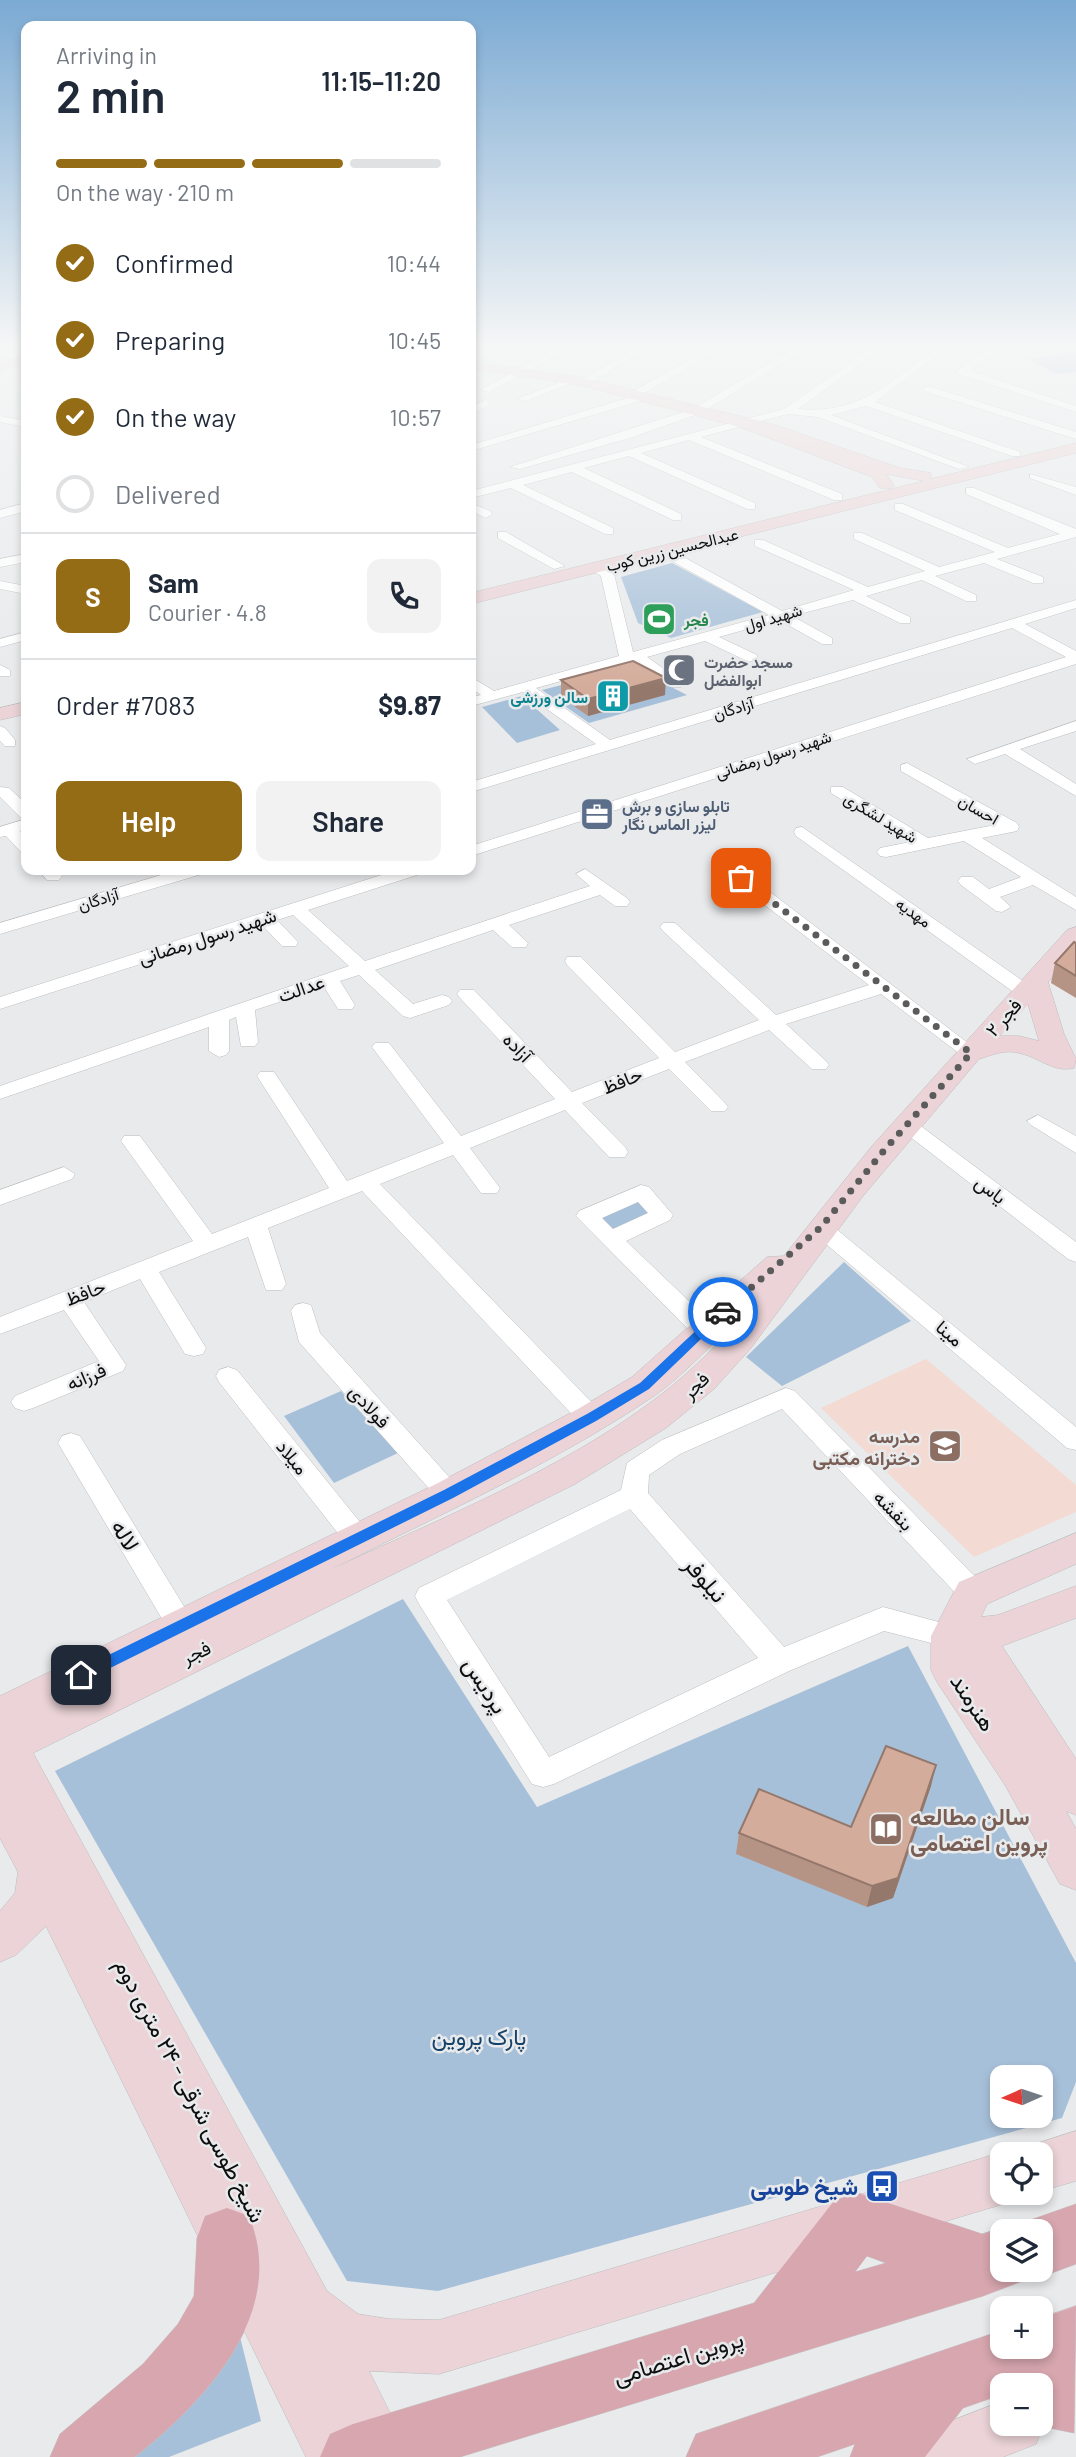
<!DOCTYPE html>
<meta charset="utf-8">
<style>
:root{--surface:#fff;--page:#f2f2f3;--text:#1f2937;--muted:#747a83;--line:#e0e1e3;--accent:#936c15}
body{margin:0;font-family:Barlow,Vazirmatn,sans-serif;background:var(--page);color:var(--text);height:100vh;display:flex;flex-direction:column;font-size:26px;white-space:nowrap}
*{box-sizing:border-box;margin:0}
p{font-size:23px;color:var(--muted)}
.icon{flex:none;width:38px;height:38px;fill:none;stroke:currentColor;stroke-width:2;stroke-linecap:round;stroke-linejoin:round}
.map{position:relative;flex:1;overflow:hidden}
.drawer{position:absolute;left:21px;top:21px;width:455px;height:854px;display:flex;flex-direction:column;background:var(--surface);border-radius:14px;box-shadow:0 4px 10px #0003}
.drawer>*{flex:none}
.needle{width:46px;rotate:267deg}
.tools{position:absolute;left:990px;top:2065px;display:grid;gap:14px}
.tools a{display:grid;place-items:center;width:63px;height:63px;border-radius:14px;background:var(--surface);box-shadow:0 4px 10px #0003;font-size:35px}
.pin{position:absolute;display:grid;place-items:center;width:60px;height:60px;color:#fff;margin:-30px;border-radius:14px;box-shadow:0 4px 10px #0006}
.courier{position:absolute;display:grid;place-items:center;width:70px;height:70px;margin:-35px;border:5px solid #1a73e8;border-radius:50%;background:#fff;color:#222;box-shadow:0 2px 9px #0007}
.overview em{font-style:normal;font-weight:600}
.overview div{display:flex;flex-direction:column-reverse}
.overview{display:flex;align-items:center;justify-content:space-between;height:119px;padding:0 35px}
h1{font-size:46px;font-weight:600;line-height:52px}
.bar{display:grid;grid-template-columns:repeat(4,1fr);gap:10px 7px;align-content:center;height:84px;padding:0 35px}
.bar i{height:9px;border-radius:5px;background:var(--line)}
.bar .current{background:var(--accent)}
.bar p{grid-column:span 4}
.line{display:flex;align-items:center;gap:18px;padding:0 35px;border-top:2px solid var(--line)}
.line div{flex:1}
.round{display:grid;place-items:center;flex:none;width:74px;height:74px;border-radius:14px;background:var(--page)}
ol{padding:0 35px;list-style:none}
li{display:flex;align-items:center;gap:21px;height:77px}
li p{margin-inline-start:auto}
li .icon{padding:7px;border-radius:50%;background:var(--accent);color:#fff;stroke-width:4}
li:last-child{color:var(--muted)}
li i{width:38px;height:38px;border:4px solid var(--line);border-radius:50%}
.action{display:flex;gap:14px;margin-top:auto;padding:14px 35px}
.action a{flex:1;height:80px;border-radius:14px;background:var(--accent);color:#fff;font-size:28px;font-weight:600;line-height:80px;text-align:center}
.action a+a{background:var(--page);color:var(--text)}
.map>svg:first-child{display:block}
.education{fill:#f3dad2}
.green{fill:#a7c0d9;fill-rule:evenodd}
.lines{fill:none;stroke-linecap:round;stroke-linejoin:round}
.street-casing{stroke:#bcbdbe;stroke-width:1}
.secondary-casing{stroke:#bcbdbe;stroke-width:1}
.primary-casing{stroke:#c5c5c5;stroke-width:1}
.street{fill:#fff;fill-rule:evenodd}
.secondary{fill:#ebd3d7;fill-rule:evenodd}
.primary{fill:#d7a6af;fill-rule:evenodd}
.wall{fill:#b69485}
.shaded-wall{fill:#94786c}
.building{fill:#d4ac9b;stroke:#94786c;stroke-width:2}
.route{fill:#1a73e8}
.done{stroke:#5b5b5c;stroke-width:7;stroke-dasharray:0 12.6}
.labels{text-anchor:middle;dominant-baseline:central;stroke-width:5;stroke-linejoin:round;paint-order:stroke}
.far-street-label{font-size:16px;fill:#0e0e0f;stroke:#e9eaec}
.far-leisure-label{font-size:16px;font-weight:bold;fill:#27864d;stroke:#e9eaec;text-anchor:start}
.far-worship-label{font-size:16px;font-weight:bold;fill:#5b616d;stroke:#e9eaec;text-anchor:start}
.far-culture-label{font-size:16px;font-weight:bold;fill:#0d838f;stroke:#e9eaec;text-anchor:end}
.far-service-label{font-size:16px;font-weight:bold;fill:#4e5e75;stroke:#e9eaec;text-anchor:start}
.street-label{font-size:19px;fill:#0e0e0f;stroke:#e9eaec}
.education-label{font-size:19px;font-weight:bold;fill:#785e54;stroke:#e9eaec;text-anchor:end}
.near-street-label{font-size:23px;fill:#0e0e0f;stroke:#e9eaec}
.near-education-label{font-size:23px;font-weight:bold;fill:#785e54;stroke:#e9eaec;text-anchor:start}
.near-park-label{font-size:23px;fill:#144269;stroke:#e9eaec}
.near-transit-label{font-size:23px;font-weight:bold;fill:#164399;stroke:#e9eaec;text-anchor:end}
</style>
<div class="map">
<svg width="1076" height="2457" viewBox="0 0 1076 2457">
<rect width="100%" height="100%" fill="#e9eaec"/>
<!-- education -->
<path class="education" d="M926,1359L1076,1485V1512L974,1557L821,1408Z"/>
<!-- green -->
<path class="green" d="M1076,353V372L1057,374L1028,359Z
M672,563L763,612L671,638L638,623L621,577Z
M632,667L687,695L589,723L542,690Z
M522,696L560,730L517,743L482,707Z
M637,1198L653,1214L611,1234L597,1217Z
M844,1262L911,1321L782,1386L746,1357Z
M341,1391L398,1453L334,1483L284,1416Z
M403,1599L537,1807L908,1646L1076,1963V2082L1062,2118L438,2291L347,2281L55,1771ZM1003,2077H1041V2116H1003Z
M236,2321L261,2421L169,2457H112Z"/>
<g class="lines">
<!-- street casing -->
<g class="street-casing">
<path id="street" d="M492,344H504L471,363V356Z
M565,344H577L489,392L480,390Z
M642,344H654L588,384L579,382Z
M717,344H729L643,394L648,397L647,399L471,451V445L631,397L630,393Z
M801,344H813L701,413L630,438L520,469L510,467L693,409Z
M877,344H888L798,409C862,415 893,379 941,344H952L875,402L1020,452V456H1012L866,406L831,415L969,467L959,469L818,417L788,414L701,437L842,494V500H834L689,440L641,453L755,503V509H747L629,456L584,468L681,514V520H673L572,472L523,485L613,528V534H605L511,488L471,498V491L784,409Z
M995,344H1006L970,371L1076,406V412L958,374V370Z
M0,349L25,355L20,358L0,355Z
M570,378L579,380L526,401L517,399Z
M928,386L1076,432V439L924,391L923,389Z
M485,400L489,401V405L471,414V407Z
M0,416L26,421V427L0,422Z
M1030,474L1076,487V495L1030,478Z
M966,488H974L1076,529V537L997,559L1043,577V583H1033L984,563L935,576L976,595V601H966L922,580L866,596L910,617V623H900L853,600L792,616L832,638V644H822L779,620L719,637L757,655V661H747L705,641L647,657L681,681V687H671L633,661L536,688L610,740L1076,600V608L1025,624L1076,651V664L471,856V846L1066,657L1012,628L471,792V782L596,744L523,692L471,706V697L481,695L471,688V677L494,691L619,656L601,576L592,570V564H602L614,574L633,652L769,615L659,554V548H667L782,611L854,590L755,546V540H763L868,587L925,571L854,539V533H862L939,567L995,552L895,510V504H903L1008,548L1060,534L966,494Z
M26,503V511L0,518V510Z
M471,503L490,511L492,514L486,518L471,511Z
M498,532H506L565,566L554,569L498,538Z
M26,554V562L0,567V559Z
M0,581L26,586V594L0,589Z
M26,632V640L0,647V639Z
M0,665L10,670V676H0Z
M1076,721V731L1020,749L1076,784V796L1005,754L975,764L967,759Z
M0,726L5,728L15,740V746H5L0,741Z
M907,763L1017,823L1019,827L1017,831L982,838L1076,897V910L1033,885L1000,897L1011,907L1002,912L996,911L961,885L958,881L961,877H973L989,889L1021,877L964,841L886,857L880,856L877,852L880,848L910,842L831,793V787H843L928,838L995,825L901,771V765Z
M0,787L9,788L26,804V818L20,817L0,797Z
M26,819V829L20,831L26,837V852L20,851L6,836L0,837V827Z
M802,827L1033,988L1036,992L1033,996H1019L796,836L794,832L796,828Z
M721,858L727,859L981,1053L971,1059L964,1057L881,994L786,1024L826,1061L829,1065L826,1069H812L769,1030L685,1062L725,1103L728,1107L725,1111H711L669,1069L582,1103L625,1147L628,1152L625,1157H609L565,1110L470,1148L500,1188L497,1193H481L453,1155L380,1184L600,1411L604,1418L600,1425L591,1427L582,1425L362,1191L268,1228L286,1284L282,1290H266L248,1237L159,1272L206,1348L203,1354L194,1356L185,1354L140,1279L84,1302L126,1365L123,1371L33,1408L24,1411L15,1408L11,1402L15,1396L99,1361L64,1310L0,1334V1317L193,1241L121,1141L124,1136H140L212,1234L329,1188L257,1076L260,1072H274L347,1181L444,1143L372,1047L375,1043H389L461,1136L555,1099L460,998L457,994L460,990H474L572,1092L659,1058L567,965L565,961L567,957H581L675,1052L759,1020L663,931L660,927L663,923H675L776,1015L869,985L715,867L712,863L715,859Z
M585,869L627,898L630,902L627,906H615L600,895L509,925L528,943L526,947H512L493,930L375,970L413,1004L442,995L449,997L452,1001L449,1005L410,1018L403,1016L359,975L340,981L355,1005L352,1009H338L324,987L255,1010L258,1042L255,1046H241L236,1017L229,1020V1051L226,1055L219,1057L209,1051V1027L0,1099V1086L349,966L293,915L277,920L298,942L296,946H282L262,925L0,1009V997L397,870H423L420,874L308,910L365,961L590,886L576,874Z
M38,870H57L62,876L59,880H47Z
M178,870H205L202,874L0,934V923Z
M1038,1115L1076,1136V1153L1031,1125L1027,1121Z
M907,1119L914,1121L1076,1242V1262L1068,1259L900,1129L896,1125Z
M64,1167L75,1174L72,1179L0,1205V1190Z
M641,1185L649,1187L673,1215L670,1220L626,1241L713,1324L716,1330L713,1336H695L576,1216L579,1211ZM638,1202L648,1213L613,1229L602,1218Z
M821,1221L829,1223L1076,1427V1450L1067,1448L813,1233L810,1228L813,1223Z
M303,1303L311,1305L320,1333L458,1487L462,1494L458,1501L449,1504L440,1501L299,1342L291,1311L295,1305Z
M228,1367L237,1370L368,1532L372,1539L368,1546L358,1550L348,1546L219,1382L216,1376L219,1370Z
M786,1388L795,1391L983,1585L987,1593L983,1601L973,1604L963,1601L782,1409L680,1454L649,1475L648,1493L784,1647L883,1607L961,1628L965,1636L961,1644L951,1648L884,1631L789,1671L554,1784L543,1787L532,1784L419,1604L415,1596L419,1588L621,1490L627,1463L662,1440ZM630,1509L758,1658L549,1757L447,1600Z
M71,1433L80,1436L191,1618L195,1626L191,1634L181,1638L171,1634L58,1443L62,1436Z"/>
</g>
<!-- secondary casing -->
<g class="secondary-casing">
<path id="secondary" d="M26,353V362L0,372V363Z
M471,361L580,377L772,424L900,468L931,473V479L1076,443V453L471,604V593L924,481L886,474L894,485L892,488H880L872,477L740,427L579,385L471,369Z
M26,702V714L0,720V708Z
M1076,927V951L1048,982L1064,1034L1076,1059L1074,1068C1053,1073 1039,1057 1019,1053C1005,1049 992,1055 979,1059L863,1196L751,1348L714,1389L666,1428L575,1484L33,1753L327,2291L358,2314L389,2319L439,2320L1003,2152L1007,2154H1003V2193H1022L1003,2204L439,2374L369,2371L412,2457H306L46,1926L16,1955L0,1962V1911L15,1893L18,1872L0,1838V1696L436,1484L578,1409L632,1377L767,1257L784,1256L872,1146L1067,930ZM1028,1004L1039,1041L1019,1036H1000ZM733,1325C641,1440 462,1508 330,1570C437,1516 553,1464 654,1396C682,1377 707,1348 733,1325Z
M1076,1533V1564L987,1604L981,1617L998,1615L1076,1586V1618L1002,1646L1076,1759V1815L1066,1811L1076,1829V1890L1060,1884L1005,1785L937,1682L931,1670V1636L959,1582Z
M1076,2131V2181L1041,2191V2154H1020L1023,2148Z
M1003,2401V2424H1041V2417L1044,2424L1036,2444L1003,2457H902L910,2437Z"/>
</g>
<!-- primary casing -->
<g class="primary-casing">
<path id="primary" d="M855,2192L982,2234L1003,2227L1013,2231H1003V2270H1041V2231H1017L1019,2224L1076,2204V2264L1041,2277L1028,2271L1025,2280L983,2296L460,2457H320L330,2434L353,2424L754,2303L834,2201ZM867,2256L886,2263L855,2272Z
M227,2208L249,2216C289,2313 205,2401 135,2457H50L60,2434L143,2364L178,2324L194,2296L197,2238L205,2216Z
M1076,2306L1074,2433L1030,2424H1041V2385H1003V2394L963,2408L925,2457H850L855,2444L817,2457H686L696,2434L1003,2330V2347H1041V2318Z"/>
</g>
<!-- street -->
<use href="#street" class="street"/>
<!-- secondary -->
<use href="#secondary" class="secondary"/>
<!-- primary -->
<use href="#primary" class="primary"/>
</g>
<!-- wall -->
<path class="wall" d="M561,680L665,695L588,716L561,697Z
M1076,943V998L1051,983L1055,963Z
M931,1786L893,1898L867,1907L736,1854L739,1833L851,1827Z"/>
<!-- shaded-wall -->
<path class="shaded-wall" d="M666,678L665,695L588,716V699Z
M936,1765L931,1786L893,1898L867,1907L872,1886Z"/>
<!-- building -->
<path class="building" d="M633,661L666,678L588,699L561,680Z
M1074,942L1076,943V976L1055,963Z
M886,1746L936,1765L898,1878L872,1886L739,1833L759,1789L851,1827Z"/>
<!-- sky -->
<linearGradient id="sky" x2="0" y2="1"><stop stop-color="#7baad3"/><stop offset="0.5" stop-color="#f5f6f6"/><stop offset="1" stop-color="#f5f6f6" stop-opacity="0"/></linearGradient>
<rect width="1076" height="688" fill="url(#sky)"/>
<!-- route -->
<path class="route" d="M719,1309L729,1312L649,1389L596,1421L453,1498L86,1680H76V1671L444,1490L587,1414L640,1383Z"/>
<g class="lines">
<!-- done -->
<path class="done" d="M723,1312L821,1227L887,1147L971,1053L741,878"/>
</g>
<!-- icons -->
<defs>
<g id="stadium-square" transform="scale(1.75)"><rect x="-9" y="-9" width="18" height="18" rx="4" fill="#2e9e5b" stroke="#e9eaec"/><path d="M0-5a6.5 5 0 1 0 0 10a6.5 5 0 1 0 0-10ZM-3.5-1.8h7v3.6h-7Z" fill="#fff"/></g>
<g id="mosque-square" transform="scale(1.75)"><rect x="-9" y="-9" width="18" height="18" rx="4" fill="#6b7280" stroke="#e9eaec"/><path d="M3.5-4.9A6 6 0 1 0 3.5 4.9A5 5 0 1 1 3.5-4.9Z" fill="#fff"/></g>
<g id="building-square" transform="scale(1.75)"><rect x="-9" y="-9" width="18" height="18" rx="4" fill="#0f9aa8" stroke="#e9eaec"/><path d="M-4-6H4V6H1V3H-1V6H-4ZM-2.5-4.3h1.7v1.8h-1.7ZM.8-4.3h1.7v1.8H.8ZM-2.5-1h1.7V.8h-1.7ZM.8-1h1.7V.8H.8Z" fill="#fff"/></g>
<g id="office-square" transform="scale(1.75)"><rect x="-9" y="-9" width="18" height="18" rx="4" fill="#5c6f8a" stroke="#e9eaec"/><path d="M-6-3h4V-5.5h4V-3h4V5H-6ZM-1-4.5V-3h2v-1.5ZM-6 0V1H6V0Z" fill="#fff"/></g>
<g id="school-square" transform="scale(1.75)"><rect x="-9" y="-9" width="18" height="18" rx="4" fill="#8d6e63" stroke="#e9eaec"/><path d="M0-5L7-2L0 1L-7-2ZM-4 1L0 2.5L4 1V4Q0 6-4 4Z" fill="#fff"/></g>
<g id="library-square" transform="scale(1.75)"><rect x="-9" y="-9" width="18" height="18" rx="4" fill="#8d6e63" stroke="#e9eaec"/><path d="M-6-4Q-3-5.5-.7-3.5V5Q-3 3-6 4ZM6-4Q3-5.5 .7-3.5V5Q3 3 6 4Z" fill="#fff"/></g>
<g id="bus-square" transform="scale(1.75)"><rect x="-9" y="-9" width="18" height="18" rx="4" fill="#1a4fb4" stroke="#e9eaec"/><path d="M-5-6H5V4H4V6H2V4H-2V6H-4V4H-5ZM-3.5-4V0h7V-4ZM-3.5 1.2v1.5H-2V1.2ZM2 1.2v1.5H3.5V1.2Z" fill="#fff"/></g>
</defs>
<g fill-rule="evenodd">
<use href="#stadium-square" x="659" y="619"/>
<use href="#mosque-square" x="679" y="670"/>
<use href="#building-square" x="613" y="696"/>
<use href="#office-square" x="597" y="814"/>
<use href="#school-square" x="945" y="1446"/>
<use href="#library-square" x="886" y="1829"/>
<use href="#bus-square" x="882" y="2186"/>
</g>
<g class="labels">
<!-- far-street labels -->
<g class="far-street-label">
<text transform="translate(672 549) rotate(-14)">عبدالحسین زرین کوب</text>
<text transform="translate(773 617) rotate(-16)">شهید اول</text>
<text transform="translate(733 708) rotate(-17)">آزادگان</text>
<text transform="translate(773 754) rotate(-18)">شهید رسول رمضانی</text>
<text transform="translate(979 809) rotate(30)">احسان</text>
<text transform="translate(881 817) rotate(31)">شهید لشگری</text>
<text transform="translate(98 899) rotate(-17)">آزادگان</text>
<text transform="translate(914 912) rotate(35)">مهدیه</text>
</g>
<!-- far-leisure labels -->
<g class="far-leisure-label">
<text x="684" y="619">فجر</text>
</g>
<!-- far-worship labels -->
<g class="far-worship-label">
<text x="704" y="661">مسجد حضرت<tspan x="704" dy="18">ابوالفضل</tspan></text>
</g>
<!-- far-culture labels -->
<g class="far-culture-label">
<text x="588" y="696">سالن ورزشی</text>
</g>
<!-- far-service labels -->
<g class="far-service-label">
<text x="622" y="805">تابلو سازی و برش<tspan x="622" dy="18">لیزر الماس نگار</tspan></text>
</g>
<!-- street labels -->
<g class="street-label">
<text transform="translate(207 936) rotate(-18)">شهید رسول رمضانی</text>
<text transform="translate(301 988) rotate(-19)">عدالت</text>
<text transform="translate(1003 1017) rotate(-48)">فجر ۲</text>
<text transform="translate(518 1047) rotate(46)">آزاده</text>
<text transform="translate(622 1080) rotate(-22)">حافظ</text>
<text transform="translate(991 1189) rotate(37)">یاس</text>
<text transform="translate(85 1292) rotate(-21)">حافظ</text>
<text transform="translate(950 1333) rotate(41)">مینا</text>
<text transform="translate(86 1376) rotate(-23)">فرزانه</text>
<text transform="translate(695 1385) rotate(-45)">فجر</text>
<text transform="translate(370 1406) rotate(48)">فولادی</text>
<text transform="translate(293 1457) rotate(51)">میلاد</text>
<text transform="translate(894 1510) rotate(46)">بنفشه</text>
<text transform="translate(196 1652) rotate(-25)">فجر</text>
</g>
<!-- education labels -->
<g class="education-label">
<text x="920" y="1435">مدرسه<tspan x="920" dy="22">دخترانه مکتبی</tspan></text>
</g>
<!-- near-street labels -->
<g class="near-street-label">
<text transform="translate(126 1535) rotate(59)">لاله</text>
<text transform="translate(706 1579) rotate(49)">نیلوفر</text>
<text transform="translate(486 1685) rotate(57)">پردیس</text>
<text transform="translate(974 1702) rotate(57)">هنرمند</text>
<text transform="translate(191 2090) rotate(62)">شیخ طوسی شرقی - ۲۴ متری دوم</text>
<text transform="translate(678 2357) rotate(-17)">پروین اعتصامی</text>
</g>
<!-- near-education labels -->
<g class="near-education-label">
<text x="910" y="1816">سالن مطالعه<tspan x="910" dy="26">پروین اعتصامی</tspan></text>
</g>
<!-- near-park labels -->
<g class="near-park-label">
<text x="479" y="2036">پارک پروین</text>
</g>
<!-- near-transit labels -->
<g class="near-transit-label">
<text x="858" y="2186">شیخ طوسی</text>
</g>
</g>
</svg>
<div class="tools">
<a><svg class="needle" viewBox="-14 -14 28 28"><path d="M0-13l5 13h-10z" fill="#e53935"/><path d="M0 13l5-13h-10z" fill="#747a83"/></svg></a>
<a><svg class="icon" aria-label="locate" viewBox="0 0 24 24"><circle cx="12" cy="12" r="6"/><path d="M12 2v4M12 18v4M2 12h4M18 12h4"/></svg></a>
<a><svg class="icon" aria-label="layers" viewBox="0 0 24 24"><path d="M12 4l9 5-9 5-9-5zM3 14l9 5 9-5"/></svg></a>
<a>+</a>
<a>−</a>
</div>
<div class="pin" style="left:741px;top:878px;background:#ea580c"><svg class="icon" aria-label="bag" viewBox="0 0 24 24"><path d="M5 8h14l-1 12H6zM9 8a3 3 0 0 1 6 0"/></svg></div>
<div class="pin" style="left:81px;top:1675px;background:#1f2937"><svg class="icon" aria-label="home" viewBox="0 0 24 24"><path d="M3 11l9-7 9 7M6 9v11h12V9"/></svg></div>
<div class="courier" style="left:723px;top:1312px"><svg class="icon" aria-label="car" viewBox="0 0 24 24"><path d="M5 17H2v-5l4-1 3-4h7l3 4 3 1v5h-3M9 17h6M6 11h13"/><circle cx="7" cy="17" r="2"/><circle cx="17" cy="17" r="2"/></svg></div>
<section class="drawer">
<div class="overview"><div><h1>2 min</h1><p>Arriving in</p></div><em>11:15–11:20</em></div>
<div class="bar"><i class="current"></i><i class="current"></i><i class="current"></i><i></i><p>On the way · 210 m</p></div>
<ol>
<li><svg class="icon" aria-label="check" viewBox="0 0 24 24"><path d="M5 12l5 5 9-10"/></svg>Confirmed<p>10:44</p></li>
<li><svg class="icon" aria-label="check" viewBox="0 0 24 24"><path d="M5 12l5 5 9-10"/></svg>Preparing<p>10:45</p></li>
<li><svg class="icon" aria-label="check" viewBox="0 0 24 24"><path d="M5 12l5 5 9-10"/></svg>On the way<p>10:57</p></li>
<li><i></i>Delivered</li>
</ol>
<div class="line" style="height:126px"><b class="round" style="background:var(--accent);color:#fff">S</b><div><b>Sam</b><p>Courier · 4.8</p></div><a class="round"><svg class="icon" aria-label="phone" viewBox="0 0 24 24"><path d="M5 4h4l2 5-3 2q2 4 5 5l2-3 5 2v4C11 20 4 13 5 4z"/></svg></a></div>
<div class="line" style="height:91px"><div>Order #7083</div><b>$9.87</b></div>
<div class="action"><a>Help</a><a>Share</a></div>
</section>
</div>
